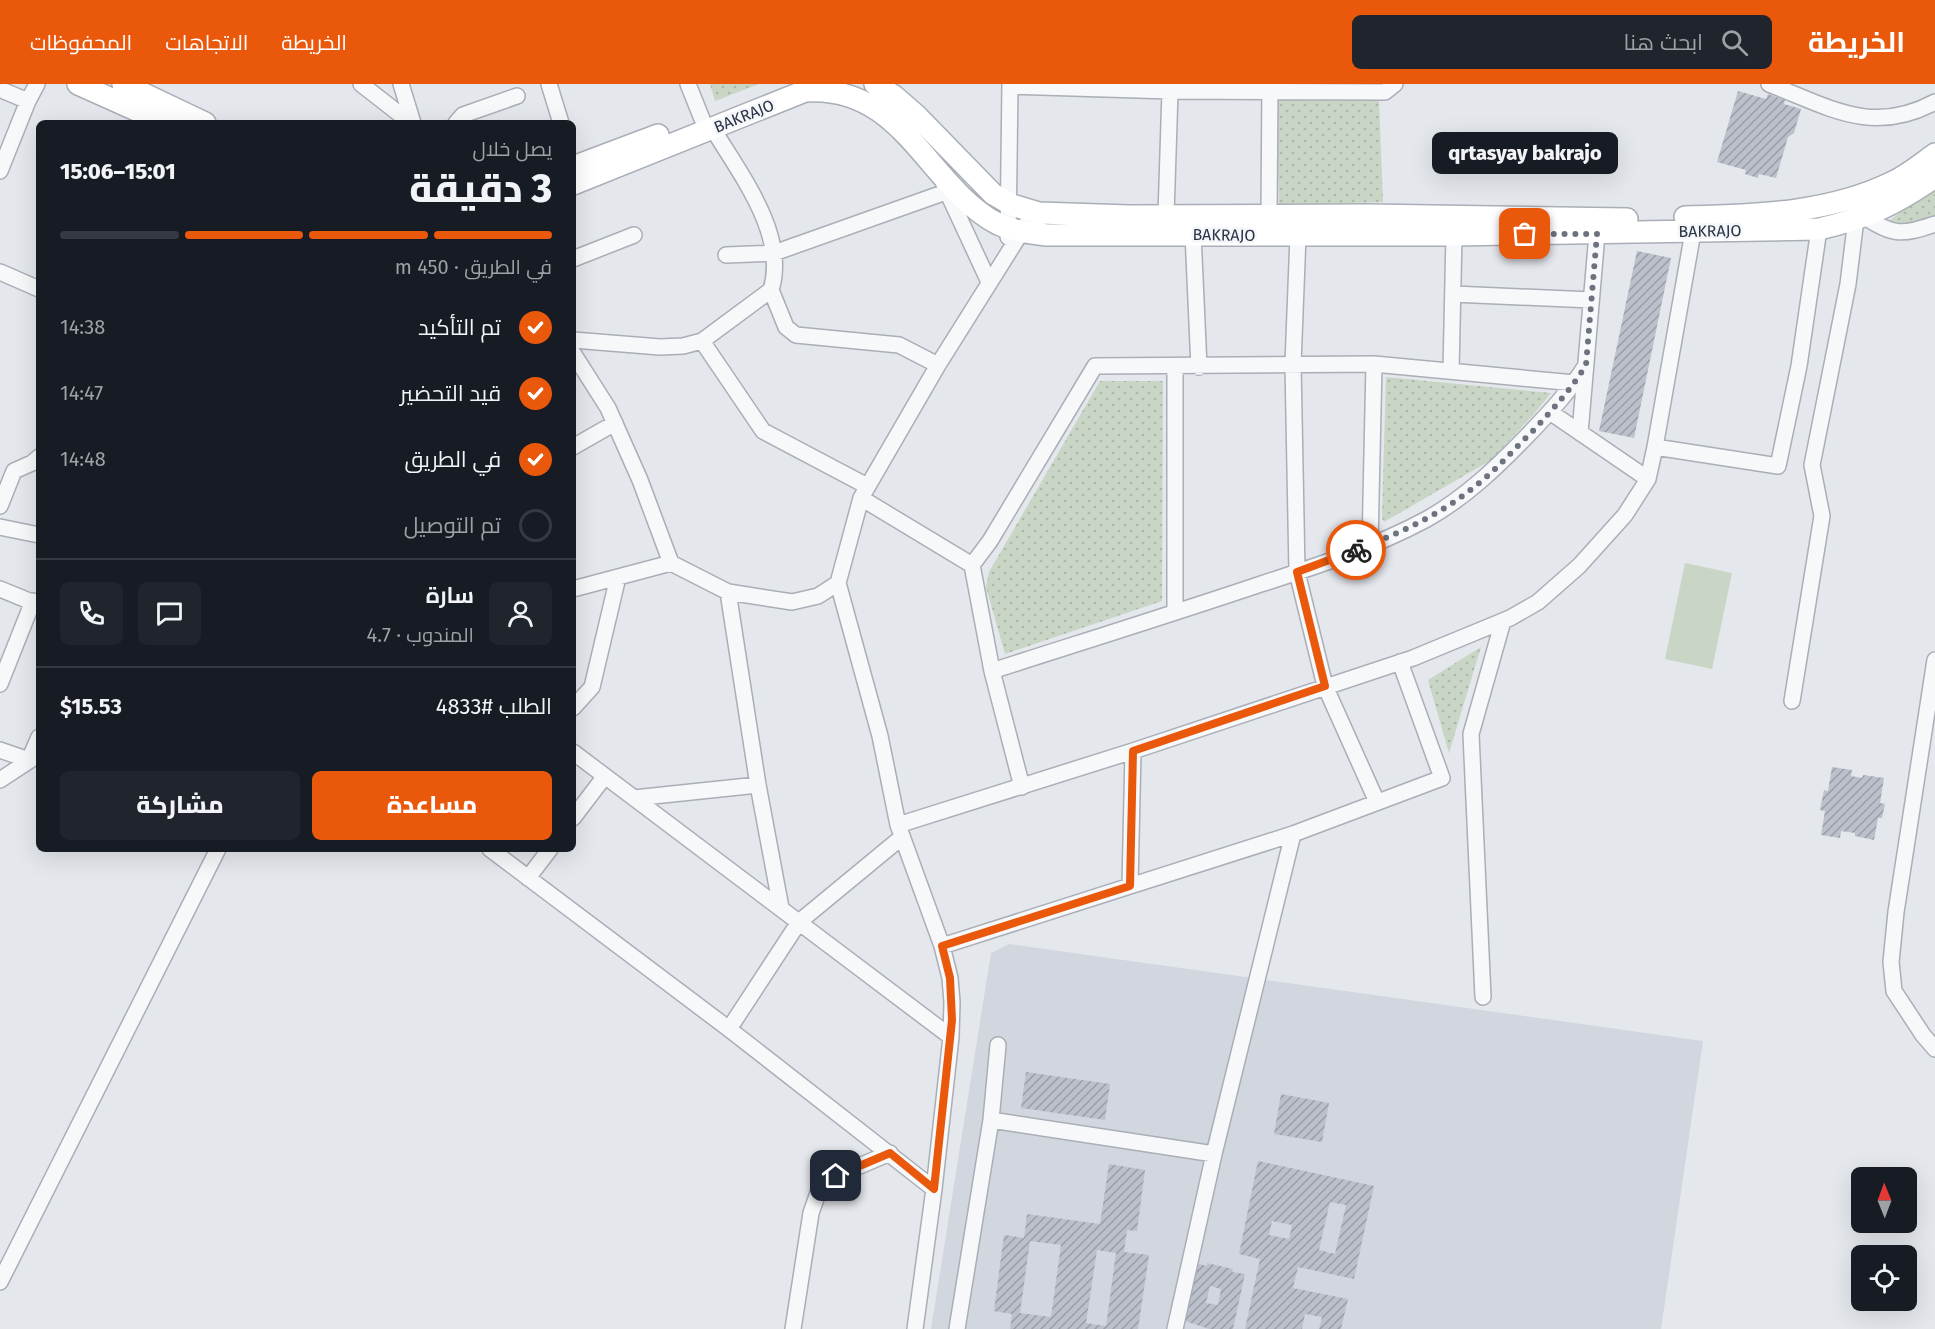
<!DOCTYPE html>
<html lang="ar">
<meta charset="utf-8">
<style>
:root{--surface:#171b24;--page:#20242c;--text:#f1f3f6;--muted:#9ea1a6;--line:#363941;--accent:#ea580c}
body{margin:0;font-family:"Fira Sans",Cairo,sans-serif;background:var(--page);color:var(--text);direction:rtl;height:100vh;display:flex;flex-direction:column;font-size:22px;white-space:nowrap}
*{box-sizing:border-box;margin:0}
p{font-size:20px;color:var(--muted)}
.icon{flex:none;width:33px;height:33px;fill:none;stroke:currentColor;stroke-width:2;stroke-linecap:round;stroke-linejoin:round}
.map{position:relative;flex:1;overflow:hidden;direction:ltr}
.panel{position:absolute;left:36px;top:36px;width:540px;height:732px;display:flex;flex-direction:column;background:var(--surface);border-radius:9px;box-shadow:0 6px 24px #0002;direction:rtl}
.panel>*{flex:none}
.needle{width:39px;rotate:359deg}
.fabs{position:absolute;left:1851px;top:1083px;display:grid;gap:12px}
.fabs a{display:grid;place-items:center;width:66px;height:66px;border-radius:9px;background:var(--surface);box-shadow:0 6px 24px #0002;font-size:30px}
.pin{position:absolute;display:grid;place-items:center;width:51px;height:51px;color:#fff;margin:-26px;border-radius:12px;box-shadow:0 3px 9px #0006}
.courier{position:absolute;display:grid;place-items:center;width:60px;height:60px;margin:-30px;border:4px solid #ea580c;border-radius:50%;background:#fff;color:#222;box-shadow:0 2px 8px #0007}
.bubble{position:absolute;height:42px;border-radius:9px;background:var(--surface);box-shadow:0 6px 24px #0002;font-size:20px;font-weight:800;line-height:42px;text-align:center;direction:rtl}
.summary em{font-style:normal;font-weight:800}
.summary div{display:flex;flex-direction:column-reverse}
.summary{display:flex;align-items:center;justify-content:space-between;height:102px;padding:0 24px}
h1{font-size:39px;font-weight:800;line-height:45px}
.bar{display:grid;grid-template-columns:repeat(4,1fr);gap:9px 6px;align-content:center;height:72px;padding:0 24px}
.bar i{height:8px;border-radius:4px;background:var(--line)}
.bar .selected{background:var(--accent)}
.bar p{grid-column:span 4}
.line{display:flex;align-items:center;gap:15px;padding:0 24px;border-top:2px solid var(--line)}
.line div{flex:1}
.round{display:grid;place-items:center;flex:none;width:63px;height:63px;border-radius:9px;background:var(--page)}
ol{padding:0 24px;list-style:none}
li{display:flex;align-items:center;gap:18px;height:66px}
li p{margin-inline-start:auto}
li .icon{padding:6px;border-radius:50%;background:var(--accent);color:#fff;stroke-width:4}
li:last-child{color:var(--muted)}
li i{width:33px;height:33px;border:3px solid var(--line);border-radius:50%}
.button{display:flex;gap:12px;margin-top:auto;padding:12px 24px}
.button a{flex:1;height:69px;border-radius:9px;background:var(--accent);color:#fff;font-size:24px;font-weight:800;line-height:69px;text-align:center}
.button a+a{background:var(--page);color:var(--text)}
header{display:flex;align-items:center;gap:36px;box-sizing:border-box;height:84px;padding:0 30px;background:var(--accent);color:#fff}
header strong{font-size:28px}
nav{display:flex;gap:33px;margin-inline-start:auto;font-size:21px}
.search{width:420px;height:54px;background:var(--page);display:flex;align-items:center;gap:15px;box-sizing:border-box;padding:0 21px;border-radius:9px;color:var(--muted);font-size:22px}
.map>svg:first-child{display:block}
.built{fill:#d2d6de}
.green{fill:url(#green-dots)}
.pitch{fill:#c9d6c5}
.building{fill:url(#building-hatch);fill-rule:evenodd}
.lines{fill:none;stroke-linecap:round;stroke-linejoin:round}
.street-casing{stroke:#a9aeb7;stroke-width:18}
.secondary-casing{stroke:#a9aeb7;stroke-width:24}
.street{stroke:#f7f8fa;stroke-width:15}
.secondary{stroke:#fff;stroke-width:21}
.done{stroke:#6c737f;stroke-width:6;stroke-dasharray:0 10.8}
.route{stroke:#ea580c;stroke-width:8}
.labels{text-anchor:middle;dominant-baseline:central;stroke-width:5;stroke-linejoin:round;paint-order:stroke}
.street-label{font-size:16px;fill:#2b3445;stroke:#f4f6f9}
</style>
<header>
<strong>الخريطة</strong>
<div class="search"><svg class="icon" aria-label="search" viewBox="0 0 24 24"><circle cx="10" cy="10" r="6"/><path d="M15 15l6 6"/></svg>ابحث هنا</div>
<nav><a>الخريطة</a><a>الاتجاهات</a><a>المحفوظات</a></nav>
</header>
<div class="map">
<svg width="1935" height="1245" viewBox="0 0 1935 1245">
<defs>
<pattern id="green-dots" width="8" height="8" patternUnits="userSpaceOnUse" patternTransform="scale(1.5)"><rect width="8" height="8" fill="#c9d6c5"/><path d="M2 2h.1M6 6h.1" fill="none" stroke="#adb8ab" stroke-width="1.8" stroke-linecap="round"/></pattern>
<pattern id="building-hatch" width="6" height="6" patternUnits="userSpaceOnUse" patternTransform="scale(1.5)"><rect width="6" height="6" fill="#bbc0ca"/><path d="M-1 1l2-2M0 6l6-6M5 7l2-2" fill="none" stroke="#989da6"/></pattern>
</defs>
<rect width="100%" height="100%" fill="#e4e7ec"/>
<!-- built -->
<path class="built" d="M1009,860L1703,957L1661,1245H931L991,869Z"/>
<!-- green -->
<path class="green" d="M710,0H759L715,17Z
M1276,16L1379,17L1383,118L1279,121Z
M1935,107V134C1921,140 1901,147 1888,138L1911,120Z
M1386,293L1551,309L1534,330L1491,376L1384,438L1382,434Z
M1100,297H1163L1162,517L1005,570L986,503L989,488Z
M1481,563L1449,669L1428,596Z"/>
<!-- pitch -->
<path class="pitch" d="M1685,479L1732,489L1712,585L1665,575Z"/>
<!-- building -->
<path class="building" d="M1738,7L1766,15L1768,10L1785,16L1784,20L1801,25L1794,49L1788,53L1776,94L1759,90L1758,94L1745,90L1746,86L1717,78Z
M1637,167L1671,174L1634,354L1599,347Z
M1832,683L1852,686L1851,692L1862,694L1863,691L1884,694L1880,719L1885,720L1882,734H1878L1874,756L1855,752V749L1841,747L1840,754L1821,751L1825,727L1820,726L1824,706L1828,707Z
M1026,988L1110,1000L1105,1036L1021,1024Z
M1281,1010L1329,1019L1322,1058L1274,1050Z
M1258,1077L1374,1102L1354,1195L1298,1183L1293,1204L1348,1215L1341,1245H1319L1322,1233L1305,1230L1302,1245H1245L1260,1175L1239,1170ZM1330,1118L1346,1121L1335,1170L1319,1166ZM1272,1137L1292,1141L1289,1155L1269,1151Z
M1109,1080L1145,1086L1137,1147L1127,1146L1124,1168L1149,1171L1138,1245H1010L1012,1230L994,1227L1004,1151L1024,1154L1027,1130L1100,1140ZM1030,1157L1061,1161L1051,1233L1020,1229ZM1097,1166L1116,1169L1106,1242L1086,1239Z
M1195,1179L1207,1182V1179L1233,1185L1232,1188L1245,1190L1233,1245H1209L1182,1236ZM1210,1202L1221,1205L1218,1221L1206,1219Z"/>
<g class="lines">
<!-- street casing -->
<g class="street-casing">
<path id="street" d="M361,0L411,39
M401,0L413,39
M549,0L561,39
M688,0L702,35
M1769,0C1829,23 1872,52 1935,18
M1010,2L1170,7L1385,8L1395,0
M4,7L28,17
M456,39L463,31L517,12
M0,87L28,17L37,0
M944,101L989,198
M1166,131L1170,7
M1269,131L1270,0
M1865,133C1893,152 1903,151 1935,140
M1193,150L1199,283
M1298,152L1293,280L1297,488L1325,602L1377,718
M1008,153L1010,0
M726,171L774,169L957,104
M573,175L634,151
M0,188L39,205
M771,206L786,243L796,251L899,261L938,281
M1453,210L1591,216
M573,256L660,263L683,262L702,257L771,206C788,151 740,90 713,45
M702,257L763,347L867,402
M573,269L608,324L640,396L671,479L728,508L792,518L818,512L838,499
M1175,282V528
M1451,287L1454,151
M1550,328L1648,395
M1580,349L1597,150
M573,363L615,339
M1655,363L1778,382L1799,282L1819,145
M861,414L972,481
M0,422L14,387L32,379L39,373
M0,443L39,451
M1370,461L1374,280
M0,505L39,521
M573,505L671,479
M728,508L758,701L781,824
M1935,576L1896,828L1891,878L1894,907L1923,951L1935,965
M992,587C1082,558 1172,530 1261,500C1317,482 1375,463 1427,435C1466,413 1497,383 1528,351C1549,329 1570,307 1586,281
M0,600L33,517
M1792,617L1822,432L1812,381L1848,200L1856,135
M573,624L592,603L618,493
M0,666L29,676L39,653
M573,668L951,953
M0,696L35,673
M1022,703L992,587L972,481L990,457L1095,282L1374,280L1575,299
M634,714L758,701
M573,734L605,692
M898,741L1133,667L1413,574L1510,534L1538,518L1579,482L1625,431L1648,395L1655,363L1693,148
M490,765L729,945L934,1105
M528,794L550,765
M1130,802L1133,667
M942,862L1293,750L1442,694L1400,578
M1483,913L1471,650L1503,537
M729,945L799,838L902,753
M991,1036L1214,1070
M0,1198L218,765
M793,1245L811,1129L818,1109L826,1099L836,1092L890,1069
M915,1245L934,1105L951,953L952,918L950,894L942,862L898,741L880,652L838,499L861,414L938,281L1034,128
M957,1245L991,1036L998,961
M1175,1245L1214,1070L1293,750"/>
</g>
<!-- secondary casing -->
<g class="secondary-casing">
<path id="secondary" d="M78,0L165,39
M123,0L205,39
M875,0L894,12L917,32L993,110L1012,121L1039,129L1129,132L1369,131L1627,135
M573,83L658,51
M573,100L805,7C904,0 927,103 998,140C1013,147 1030,149 1047,151H1454L1819,145C1867,134 1894,121 1935,93
M1685,133C1755,131 1828,130 1893,98C1908,91 1921,80 1935,70"/>
</g>
<!-- street -->
<use href="#street" class="street"/>
<!-- secondary -->
<use href="#secondary" class="secondary"/>
</g>
<g class="lines">
<!-- done -->
<path class="done" d="M1356,466C1400,449 1442,430 1478,400C1497,385 1513,366 1531,349C1551,327 1571,306 1586,281L1597,150H1525"/>
<!-- route -->
<path class="route" d="M836,1092L890,1069L934,1105L952,936L950,894L942,862L1130,802L1133,667L1325,602L1297,488L1356,466"/>
</g>
<g class="labels">
<!-- street labels -->
<g class="street-label">
<text transform="translate(744 32) rotate(-22)">BAKRAJO</text>
<text transform="translate(1710 147) rotate(-1)">BAKRAJO</text>
<text transform="translate(1224 151) rotate(1)">BAKRAJO</text>
</g>
</g>
</svg>
<div class="fabs">
<a><svg class="needle" viewBox="-14 -14 28 28"><path d="M0-13l5 13h-10z" fill="#e53935"/><path d="M0 13l5-13h-10z" fill="#9ea1a6"/></svg></a>
<a><svg class="icon" aria-label="locate" viewBox="0 0 24 24"><circle cx="12" cy="12" r="6"/><path d="M12 2v4M12 18v4M2 12h4M18 12h4"/></svg></a>
</div>
<div class="pin" style="left:1525px;top:150px;background:#ea580c"><svg class="icon" aria-label="bag" viewBox="0 0 24 24"><path d="M5 8h14l-1 12H6zM9 8a3 3 0 0 1 6 0"/></svg></div>
<div class="pin" style="left:836px;top:1092px;background:#1f2937"><svg class="icon" aria-label="home" viewBox="0 0 24 24"><path d="M3 11l9-7 9 7M6 9v11h12V9"/></svg></div>
<div class="courier" style="left:1356px;top:466px"><svg class="icon" aria-label="bike" viewBox="0 0 24 24"><circle cx="6" cy="16" r="4"/><circle cx="18" cy="16" r="4"/><path d="M6 16l4-8h5l3 8M10 8l3 8H6M13 5h3"/></svg></div>
<div class="bubble" style="left:1432px;top:48px;width:186px">qrtasyay bakrajo</div>
<section class="panel">
<div class="summary"><div><h1>3 دقيقة</h1><p>يصل خلال</p></div><em>15:01–15:06</em></div>
<div class="bar"><i class="selected"></i><i class="selected"></i><i class="selected"></i><i></i><p>في الطريق · 450 m</p></div>
<ol>
<li><svg class="icon" aria-label="check" viewBox="0 0 24 24"><path d="M5 12l5 5 9-10"/></svg>تم التأكيد<p>14:38</p></li>
<li><svg class="icon" aria-label="check" viewBox="0 0 24 24"><path d="M5 12l5 5 9-10"/></svg>قيد التحضير<p>14:47</p></li>
<li><svg class="icon" aria-label="check" viewBox="0 0 24 24"><path d="M5 12l5 5 9-10"/></svg>في الطريق<p>14:48</p></li>
<li><i></i>تم التوصيل</li>
</ol>
<div class="line" style="height:108px"><a class="round"><svg class="icon" aria-label="person" viewBox="0 0 24 24"><circle cx="12" cy="8" r="4"/><path d="M4 21q1-7 8-7t8 7"/></svg></a><div><b>سارة</b><p>المندوب · 4.7</p></div><a class="round"><svg class="icon" aria-label="chat" viewBox="0 0 24 24"><path d="M4 5h16v11H9l-5 4z"/></svg></a><a class="round"><svg class="icon" aria-label="phone" viewBox="0 0 24 24"><path d="M5 4h4l2 5-3 2q2 4 5 5l2-3 5 2v4C11 20 4 13 5 4z"/></svg></a></div>
<div class="line" style="height:78px"><div>الطلب #4833</div><b>$15.53</b></div>
<div class="button"><a>مساعدة</a><a>مشاركة</a></div>
</section>
</div>
